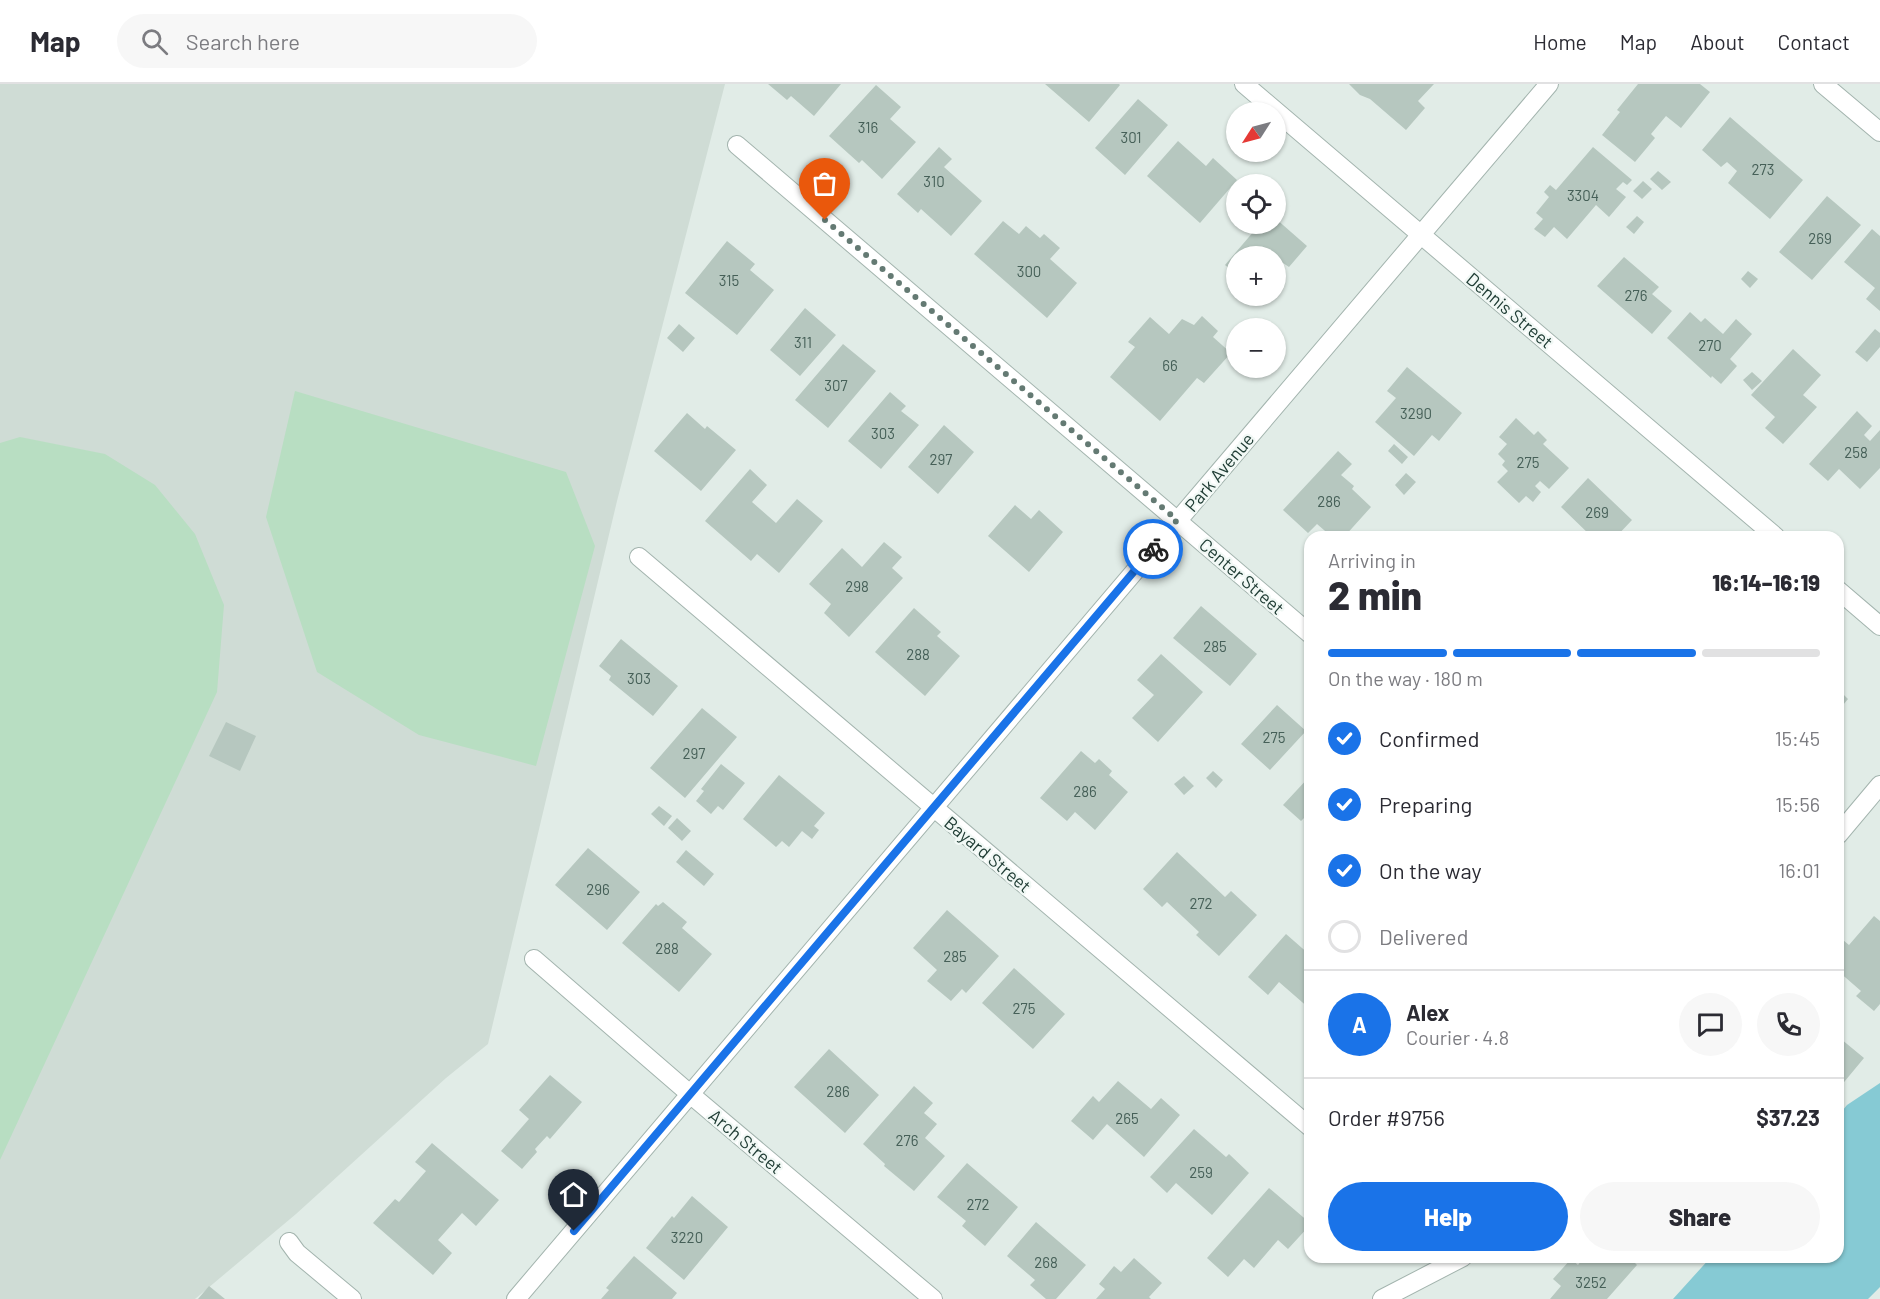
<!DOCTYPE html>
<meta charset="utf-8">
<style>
:root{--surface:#fff;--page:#f7f7f7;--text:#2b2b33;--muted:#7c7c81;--line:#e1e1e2;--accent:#1a73e8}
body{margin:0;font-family:Barlow,sans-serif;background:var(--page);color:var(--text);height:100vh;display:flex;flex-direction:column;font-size:22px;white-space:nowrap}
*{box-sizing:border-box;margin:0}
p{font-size:20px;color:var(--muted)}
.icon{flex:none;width:33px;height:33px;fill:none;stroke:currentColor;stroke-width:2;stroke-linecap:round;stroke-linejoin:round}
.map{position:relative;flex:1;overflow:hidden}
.details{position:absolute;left:1304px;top:447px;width:540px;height:732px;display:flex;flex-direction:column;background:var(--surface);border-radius:18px;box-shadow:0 2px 4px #0004}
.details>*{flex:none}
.needle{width:39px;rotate:234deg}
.buttons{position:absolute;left:1226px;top:18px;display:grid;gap:12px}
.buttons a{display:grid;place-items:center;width:60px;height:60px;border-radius:50%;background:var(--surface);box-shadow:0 2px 4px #0004;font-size:30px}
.pin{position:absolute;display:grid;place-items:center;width:51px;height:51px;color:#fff;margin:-62px -26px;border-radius:50% 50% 50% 0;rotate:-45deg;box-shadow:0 0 6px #0007}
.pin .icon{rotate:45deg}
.courier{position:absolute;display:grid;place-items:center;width:60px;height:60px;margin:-30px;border:4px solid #1a73e8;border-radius:50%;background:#fff;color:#222;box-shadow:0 2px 8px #0007}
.overview em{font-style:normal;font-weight:800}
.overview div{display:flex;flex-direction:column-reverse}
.overview{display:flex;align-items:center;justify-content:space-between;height:102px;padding:0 24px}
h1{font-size:39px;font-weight:800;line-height:45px}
.bar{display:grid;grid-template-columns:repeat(4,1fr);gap:9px 6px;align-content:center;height:72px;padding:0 24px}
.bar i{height:8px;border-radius:4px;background:var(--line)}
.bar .selected{background:var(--accent)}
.bar p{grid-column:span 4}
.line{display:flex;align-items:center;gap:15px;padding:0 24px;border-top:2px solid var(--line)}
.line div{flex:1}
.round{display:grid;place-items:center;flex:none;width:63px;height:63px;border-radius:32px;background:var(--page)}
ol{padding:0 24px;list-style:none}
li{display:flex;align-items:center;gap:18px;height:66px}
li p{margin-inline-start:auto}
li .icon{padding:6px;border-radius:50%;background:var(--accent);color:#fff;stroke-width:4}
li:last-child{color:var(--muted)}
li i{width:33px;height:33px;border:3px solid var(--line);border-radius:50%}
.button{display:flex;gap:12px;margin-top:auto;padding:12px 24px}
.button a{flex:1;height:69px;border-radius:36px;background:var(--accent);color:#fff;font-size:24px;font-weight:800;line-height:69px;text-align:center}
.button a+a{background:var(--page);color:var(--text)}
header{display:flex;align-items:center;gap:36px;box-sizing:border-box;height:84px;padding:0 30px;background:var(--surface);border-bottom:2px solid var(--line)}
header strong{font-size:28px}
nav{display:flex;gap:33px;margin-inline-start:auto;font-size:21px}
.search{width:420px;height:54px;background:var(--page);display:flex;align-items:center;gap:15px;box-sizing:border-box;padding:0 21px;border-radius:33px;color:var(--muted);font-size:22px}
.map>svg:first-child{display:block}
.built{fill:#cfdcd5}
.green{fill:#b8dec2}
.water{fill:#86cad4}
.building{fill:#b6c7bf}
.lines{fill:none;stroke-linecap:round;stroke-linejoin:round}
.minor-casing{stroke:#a3b4ae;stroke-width:20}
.minor{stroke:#fff;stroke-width:18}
.done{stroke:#647a73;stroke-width:6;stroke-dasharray:0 10.8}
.route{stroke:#1a73e8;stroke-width:8}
.labels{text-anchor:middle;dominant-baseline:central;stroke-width:4.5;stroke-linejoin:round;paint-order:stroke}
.number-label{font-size:15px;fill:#466058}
.street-label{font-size:18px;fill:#203d35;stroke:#f1f8f5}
</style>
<header>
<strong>Map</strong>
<div class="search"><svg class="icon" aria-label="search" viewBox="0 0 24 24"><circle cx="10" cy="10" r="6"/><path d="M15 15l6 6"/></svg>Search here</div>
<nav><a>Home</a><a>Map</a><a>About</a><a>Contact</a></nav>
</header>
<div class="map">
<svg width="1880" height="1215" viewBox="0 0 1880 1215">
<rect width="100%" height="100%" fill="#e1ece7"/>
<!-- built -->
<path class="built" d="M0,0H725L617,417L488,960L446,994L296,1130L195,1215H0Z"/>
<!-- green -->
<path class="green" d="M295,307L566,388L595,462L536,682L419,651L317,588L266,433Z
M20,353L105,370L155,401L195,450L224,521L217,608L0,1076V359Z"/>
<!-- water -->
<path class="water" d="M1880,999V1203L1868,1215H1673L1711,1173H1838V1032L1847,1021Z"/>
<!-- building -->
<path class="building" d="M768,0H841L814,32L791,12L787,16Z
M1045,0H1119L1120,1L1089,38Z
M1349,0H1434L1418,17L1425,24L1406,46L1370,15L1360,11Z
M1638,0H1700L1710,8L1681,44L1666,32L1651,50L1655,54L1635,78L1602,51L1620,28L1617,26Z
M876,1L901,23L890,35L916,58L882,95L862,76L859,79L829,52Z
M1138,15L1168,41L1125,91L1095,64Z
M1730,33L1803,96L1770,135L1728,99L1737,87L1727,78L1721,83L1702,66Z
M1178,57L1206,82L1213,74L1237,96L1200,139L1147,92Z
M939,63L952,75L944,83L982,117L951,152L921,125L918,129L897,110Z
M1593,63L1632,96L1627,101L1623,98L1616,105L1626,113L1609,133L1596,121L1567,155L1554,143L1545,153L1534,145L1543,135L1536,129L1549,113L1544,108L1550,101L1556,106Z
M1658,87L1671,98L1662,106L1650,95Z
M1643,97L1652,105L1642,115L1633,107Z
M1827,112L1861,141L1812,196L1779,168Z
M1637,132L1644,138L1634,150L1626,143Z
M1275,134L1307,162L1289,183L1283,179L1275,188V172H1236V190L1225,181L1260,140H1275Z
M1003,137L1019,150L1026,142L1040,154L1044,150L1060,164L1050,175L1077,199L1047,234L974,170Z
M1872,145L1880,152V227L1866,215L1875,204L1844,178Z
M727,157L755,180L750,186L774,206L737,251L685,209Z
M1624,173L1659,203L1652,210L1672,227L1652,250L1597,202Z
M1748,187L1758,195L1750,204L1741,195Z
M805,224L836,251L800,292L770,266Z
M1690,228L1701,238L1705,234L1723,250L1736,235L1752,250L1730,275L1737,282L1721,300L1712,292L1711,294L1667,254Z
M1202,232L1218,247L1213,253L1231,269L1204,299L1197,294L1160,337L1110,293L1135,263L1128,258L1150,233L1169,250L1182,235L1194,241Z
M679,240L695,254L683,268L667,254Z
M1875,245L1880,249V263L1867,278L1855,268Z
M843,260L876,287L828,344L795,316Z
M1793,265L1821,291L1803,311L1817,323L1783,360L1765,344L1775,333L1751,311Z
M1407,283L1462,329L1439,357L1432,351L1414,372L1375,338L1396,314L1387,307Z
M1752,288L1762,297L1752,306L1743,296Z
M890,308L906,322L901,327L919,341L881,385L848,357Z
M1857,327L1872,342L1864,351L1870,357L1880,346V384L1860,405L1839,385L1828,397L1809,380Z
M687,329L705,345L707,342L736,366L701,407L654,367Z
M1516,334L1534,351L1538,347L1547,356L1543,360L1569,384L1549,405L1540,397L1535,402L1541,408L1533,418L1526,412L1519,419L1497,398L1508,387L1502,381L1505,377L1498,370L1507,360L1499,353Z
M944,341L974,368L938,410L908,383Z
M1394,360L1408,373L1402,380L1388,367Z
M1338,367L1352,380L1341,391L1354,402L1352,405L1371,423L1344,453H1332L1317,440L1308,449L1283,426Z
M750,385L767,401L752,418L776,439L797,415L823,437L779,489L757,470L751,477L705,437Z
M1406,389L1416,398L1404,411L1395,401Z
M1588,394L1632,436L1616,453H1606L1602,449L1598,453H1592L1561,423Z
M1015,421L1031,435L1039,426L1063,448L1029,488L988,452Z
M884,458L902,473L892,484L903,494L849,553L824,529L831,520L809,500L842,464L862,483Z
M1201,522L1257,570L1230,602L1173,554Z
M914,524L941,548L937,552L960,572L925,612L875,568Z
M621,555L678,602L653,632L609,596L611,592L599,582Z
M1161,570L1203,608L1158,658L1132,634L1154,611L1137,596Z
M1838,605L1848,615L1838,627Z
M1277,621L1306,647L1270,686L1241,660Z
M702,624L737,653L685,714L650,684Z
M226,638L256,652L240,687L209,672Z
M1081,667L1095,679L1099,675L1112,687L1109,691L1128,708L1095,746L1075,728L1067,737L1040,714Z
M721,680L745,699L723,726L718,722L711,730L696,717L704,707L701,705Z
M1213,687L1223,696L1216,704L1206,694Z
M779,691L825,729L814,742L819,746L812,755L802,747L789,763L782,757L776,763L743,735Z
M1184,692L1194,702L1184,711L1174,700Z
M1310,692V728L1301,737L1283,721Z
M659,722L672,732L664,742L651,730Z
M677,734L691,747L682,757L668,744Z
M588,764L640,808L607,846L555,801Z
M686,766L714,790L704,802L676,778Z
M1177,768L1225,813L1231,807L1257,831L1219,872L1196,851L1199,848L1167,818L1162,823L1143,805Z
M663,818L687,838L682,844L712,870L679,908L622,859L656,820L658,822Z
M947,826L999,872L966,909L962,905L951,917L927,897L937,886L913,864Z
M1874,832L1880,837V920L1874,927L1856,912L1861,907L1838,887V862L1843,856L1849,861Z
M1286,850L1310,871V925L1279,898L1268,911L1248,893Z
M1014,884L1065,930L1033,965L982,919Z
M1841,955L1864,974L1840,1003L1838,1001V959Z
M829,965L879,1011L845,1049L794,1003Z
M550,991L582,1018L550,1055L547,1052L535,1065L537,1068L522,1085L501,1067L529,1035L519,1026Z
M1118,997L1151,1025L1161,1014L1180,1031L1144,1073L1107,1040L1093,1056L1071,1037L1093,1012L1099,1018Z
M914,1002L933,1019L924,1029L937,1040L925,1054L945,1072L914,1107L884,1082L885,1080L863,1060Z
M1194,1045L1226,1073L1229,1070L1249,1089L1212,1131L1176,1099L1167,1109L1150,1093Z
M432,1059L499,1116L476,1142L462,1129L438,1156L452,1169L433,1191L373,1139L395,1115L399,1118L426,1087L415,1078Z
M967,1079L1018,1123L985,1162L962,1142L966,1137L937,1113Z
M1269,1104L1310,1139V1141L1288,1165L1278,1156L1254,1184L1244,1175L1228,1193L1207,1174Z
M692,1112L728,1143L684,1196L646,1164L672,1132L674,1134Z
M1036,1138L1086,1181L1056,1215H1046L1030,1201L1035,1196L1007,1172Z
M634,1172L677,1209L672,1215H601L609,1206L606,1204Z
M1584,1173H1629L1637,1181L1607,1215H1550L1561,1202L1553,1195L1571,1175L1578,1181Z
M1134,1174L1162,1199L1149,1213L1151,1215H1096L1105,1205L1099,1200L1114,1182L1121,1188Z
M209,1202L225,1215H198Z"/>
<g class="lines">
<!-- minor casing -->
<g class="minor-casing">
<path id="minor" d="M1244,0L1776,453
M1823,0L1880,48
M737,61L1310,550
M639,473L1310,1043
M1838,506L1880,542
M1838,751L1880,701
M534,875L690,1010L933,1215
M289,1158L297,1169L352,1215
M516,1215L1549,0
M1382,1215L1463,1173"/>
</g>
<!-- minor -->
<use href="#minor" class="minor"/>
</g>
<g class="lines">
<!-- done -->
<path class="done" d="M825,136L1177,436L1153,465"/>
<!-- route -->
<path class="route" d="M574,1147L1153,465"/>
</g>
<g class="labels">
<!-- number labels -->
<g class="number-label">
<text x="868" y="43">316</text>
<text x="1131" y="53">301</text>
<text x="1763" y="85">273</text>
<text x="934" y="97">310</text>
<text x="1583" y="111">3304</text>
<text x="1820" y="154">269</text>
<text x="1029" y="187">300</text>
<text x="729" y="196">315</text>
<text x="1636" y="211">276</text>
<text x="803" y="258">311</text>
<text x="1710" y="261">270</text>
<text x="1170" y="281">66</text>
<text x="836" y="301">307</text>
<text x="1416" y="329">3290</text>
<text x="883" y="349">303</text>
<text x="1856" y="368">258</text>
<text x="941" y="375">297</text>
<text x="1528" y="378">275</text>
<text x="1329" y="417">286</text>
<text x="1597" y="428">269</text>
<text x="857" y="502">298</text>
<text x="1215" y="562">285</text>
<text x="918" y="570">288</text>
<text x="639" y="594">303</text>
<text x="1274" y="653">275</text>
<text x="694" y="669">297</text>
<text x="1085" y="707">286</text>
<text x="598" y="805">296</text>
<text x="1201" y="819">272</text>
<text x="667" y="864">288</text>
<text x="955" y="872">285</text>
<text x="1024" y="924">275</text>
<text x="838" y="1007">286</text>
<text x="1127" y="1034">265</text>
<text x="907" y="1056">276</text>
<text x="1201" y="1088">259</text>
<text x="978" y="1120">272</text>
<text x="687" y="1153">3220</text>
<text x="1046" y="1178">268</text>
<text x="1591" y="1198">3252</text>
</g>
<!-- street labels -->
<g class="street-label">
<text transform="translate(1510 226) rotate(40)">Dennis Street</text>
<text transform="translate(1219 388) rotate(-50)">Park Avenue</text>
<text transform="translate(1242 492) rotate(41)">Center Street</text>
<text transform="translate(988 770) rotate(40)">Bayard Street</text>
<text transform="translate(746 1057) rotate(40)">Arch Street</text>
</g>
</g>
</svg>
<div class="buttons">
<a><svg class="needle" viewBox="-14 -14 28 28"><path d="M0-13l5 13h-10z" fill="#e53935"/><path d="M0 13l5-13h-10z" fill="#7c7c81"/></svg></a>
<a><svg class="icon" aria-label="locate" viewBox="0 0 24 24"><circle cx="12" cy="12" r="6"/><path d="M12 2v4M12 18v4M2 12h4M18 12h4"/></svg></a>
<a>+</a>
<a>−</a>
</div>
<div class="pin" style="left:825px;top:136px;background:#ea580c"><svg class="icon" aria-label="bag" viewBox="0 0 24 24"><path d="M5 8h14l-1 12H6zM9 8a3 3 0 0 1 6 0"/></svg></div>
<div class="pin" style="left:574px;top:1147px;background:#1f2937"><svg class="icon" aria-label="home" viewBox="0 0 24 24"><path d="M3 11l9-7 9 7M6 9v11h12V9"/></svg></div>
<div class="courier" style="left:1153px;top:465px"><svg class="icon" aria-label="bike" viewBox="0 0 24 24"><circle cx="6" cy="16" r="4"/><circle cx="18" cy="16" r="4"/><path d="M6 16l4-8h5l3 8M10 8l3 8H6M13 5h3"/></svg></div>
<section class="details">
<div class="overview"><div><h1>2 min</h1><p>Arriving in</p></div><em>16:14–16:19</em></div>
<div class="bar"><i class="selected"></i><i class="selected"></i><i class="selected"></i><i></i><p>On the way · 180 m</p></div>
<ol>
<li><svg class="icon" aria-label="check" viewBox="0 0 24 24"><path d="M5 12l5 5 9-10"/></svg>Confirmed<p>15:45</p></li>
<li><svg class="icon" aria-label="check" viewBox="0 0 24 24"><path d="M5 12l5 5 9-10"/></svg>Preparing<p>15:56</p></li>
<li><svg class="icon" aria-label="check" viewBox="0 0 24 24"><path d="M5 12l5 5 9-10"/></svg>On the way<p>16:01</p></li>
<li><i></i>Delivered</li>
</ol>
<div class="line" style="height:108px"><b class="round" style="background:var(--accent);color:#fff">A</b><div><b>Alex</b><p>Courier · 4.8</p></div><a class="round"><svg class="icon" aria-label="chat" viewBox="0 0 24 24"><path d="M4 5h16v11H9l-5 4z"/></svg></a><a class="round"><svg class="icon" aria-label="phone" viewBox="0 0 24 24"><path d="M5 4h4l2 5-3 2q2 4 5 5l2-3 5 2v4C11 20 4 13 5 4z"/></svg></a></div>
<div class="line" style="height:78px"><div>Order #9756</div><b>$37.23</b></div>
<div class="button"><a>Help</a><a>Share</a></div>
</section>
</div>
